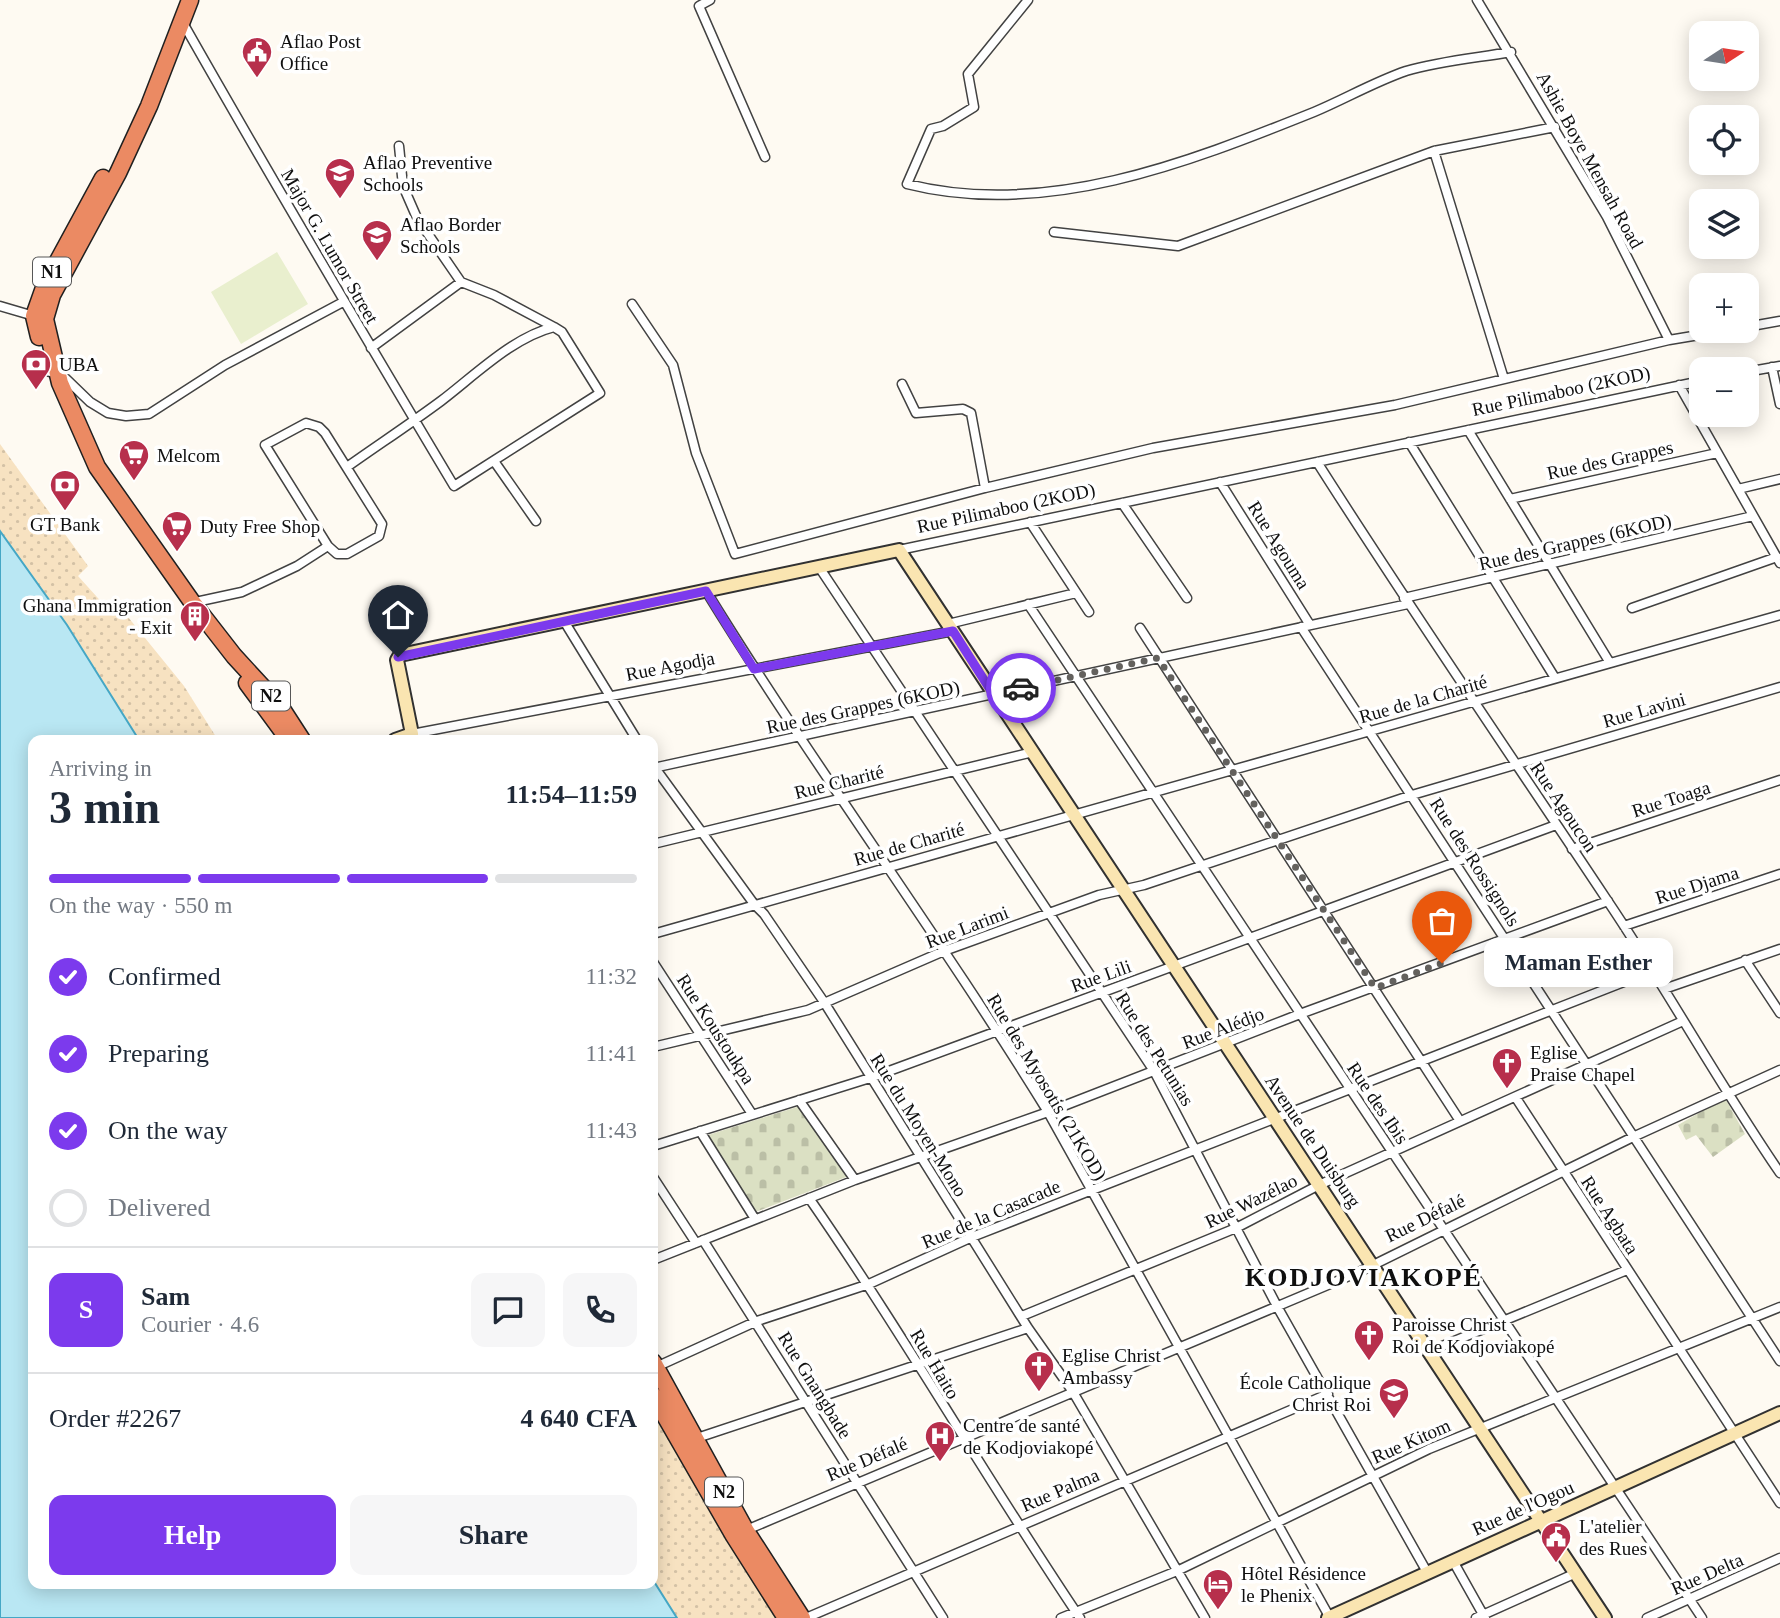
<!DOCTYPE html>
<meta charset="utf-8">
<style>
:root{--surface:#fff;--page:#f6f6f7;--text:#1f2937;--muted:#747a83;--line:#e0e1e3;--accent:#7c3aed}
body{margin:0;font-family:Georgia,serif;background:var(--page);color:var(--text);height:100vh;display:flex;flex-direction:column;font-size:26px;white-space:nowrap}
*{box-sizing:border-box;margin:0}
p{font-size:23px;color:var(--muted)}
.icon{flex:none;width:38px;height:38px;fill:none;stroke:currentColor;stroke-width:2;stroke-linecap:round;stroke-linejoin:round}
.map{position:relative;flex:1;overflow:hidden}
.side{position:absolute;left:28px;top:735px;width:630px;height:854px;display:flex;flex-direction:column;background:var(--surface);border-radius:14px;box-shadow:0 4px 18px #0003}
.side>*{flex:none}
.needle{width:46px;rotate:78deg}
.controls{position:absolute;left:1689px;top:21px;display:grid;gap:14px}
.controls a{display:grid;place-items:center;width:70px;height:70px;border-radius:14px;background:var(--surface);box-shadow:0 4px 18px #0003;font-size:35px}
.pin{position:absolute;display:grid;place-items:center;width:60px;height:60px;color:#fff;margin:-72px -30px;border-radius:50% 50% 50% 0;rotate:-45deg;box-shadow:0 0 7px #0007}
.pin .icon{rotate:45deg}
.courier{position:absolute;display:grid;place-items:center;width:70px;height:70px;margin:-35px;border:5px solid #7c3aed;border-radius:50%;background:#fff;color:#222;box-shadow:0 2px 9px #0007}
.bubble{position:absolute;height:49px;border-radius:14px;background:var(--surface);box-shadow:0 4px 18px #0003;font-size:23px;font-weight:700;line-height:49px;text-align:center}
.summary em{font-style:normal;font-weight:700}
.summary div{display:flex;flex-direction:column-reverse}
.summary{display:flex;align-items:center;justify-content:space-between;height:119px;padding:0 21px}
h1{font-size:46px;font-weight:700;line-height:52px}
.bar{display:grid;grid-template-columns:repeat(4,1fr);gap:10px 7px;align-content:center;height:84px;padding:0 21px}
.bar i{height:9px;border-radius:5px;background:var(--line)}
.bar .current{background:var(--accent)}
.bar p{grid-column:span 4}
.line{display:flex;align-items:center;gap:18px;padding:0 21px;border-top:2px solid var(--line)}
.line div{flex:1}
.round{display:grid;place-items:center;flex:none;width:74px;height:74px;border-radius:14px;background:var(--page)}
ol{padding:0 21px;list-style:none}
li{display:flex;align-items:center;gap:21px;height:77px}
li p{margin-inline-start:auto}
li .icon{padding:7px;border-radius:50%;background:var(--accent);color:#fff;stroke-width:4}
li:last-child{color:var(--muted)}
li i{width:38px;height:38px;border:4px solid var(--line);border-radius:50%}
.button{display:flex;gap:14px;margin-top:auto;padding:14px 21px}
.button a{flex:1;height:80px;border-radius:14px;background:var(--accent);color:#fff;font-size:28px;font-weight:700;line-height:80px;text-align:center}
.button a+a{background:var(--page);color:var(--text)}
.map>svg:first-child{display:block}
.sand{fill:url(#sand-dots)}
.cemetery{fill:url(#cemetery-stones)}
.pitch{fill:#e9efce}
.water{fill:#b9e7f3;stroke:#45a7c5;stroke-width:2}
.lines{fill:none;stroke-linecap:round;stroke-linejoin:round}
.street-casing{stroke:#424242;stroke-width:11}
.secondary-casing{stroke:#313131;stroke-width:16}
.highway-casing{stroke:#202020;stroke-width:19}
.street{stroke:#fff;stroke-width:8}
.secondary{stroke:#fae5b1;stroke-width:12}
.highway{stroke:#eb8a63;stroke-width:16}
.done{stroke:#63615e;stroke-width:7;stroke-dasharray:0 12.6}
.route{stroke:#7c3aed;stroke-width:9}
.labels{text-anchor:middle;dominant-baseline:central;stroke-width:7;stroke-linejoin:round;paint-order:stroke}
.shield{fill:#fff;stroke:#575757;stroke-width:2}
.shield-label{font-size:18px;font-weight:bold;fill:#0f0f0f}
.poi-label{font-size:19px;fill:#0f0f0f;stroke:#fff;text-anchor:start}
.street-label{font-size:19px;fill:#0f0f0f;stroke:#fff}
.district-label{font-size:26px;font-weight:bold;letter-spacing:2px;fill:#0f0f0f;stroke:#fff}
</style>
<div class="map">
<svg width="1780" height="1618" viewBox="0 0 1780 1618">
<defs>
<pattern id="sand-dots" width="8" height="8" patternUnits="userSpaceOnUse" patternTransform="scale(1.75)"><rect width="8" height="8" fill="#f7e2c1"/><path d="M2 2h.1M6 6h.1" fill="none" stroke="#d3c1a5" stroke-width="1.8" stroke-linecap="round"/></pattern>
<pattern id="cemetery-stones" width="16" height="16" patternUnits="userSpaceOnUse" patternTransform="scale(1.75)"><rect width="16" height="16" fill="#dbe0c3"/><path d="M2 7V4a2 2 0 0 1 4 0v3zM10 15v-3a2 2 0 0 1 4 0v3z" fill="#bbbfa6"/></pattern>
</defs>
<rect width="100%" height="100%" fill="#fefaf2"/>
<!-- sand -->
<path class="sand" d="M0,444L88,566L78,576L106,607L115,601L184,686L218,740H139L67,625L0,531Z
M653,1412L728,1543L777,1618H677L653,1580Z"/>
<!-- cemetery -->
<path class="cemetery" d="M1725,1098L1745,1134L1713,1157L1696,1135L1686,1140L1678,1125Z
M800,1106L849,1176L753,1213L705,1136Z"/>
<!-- pitch -->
<path class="pitch" d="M277,252L308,304L241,344L211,292Z"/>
<!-- water -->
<path class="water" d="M0,531L67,625L139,740H33V1584H653V1580L677,1618H0Z"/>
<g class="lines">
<!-- street casing -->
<g class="street-casing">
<path id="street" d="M710,0L699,6L765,157
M1028,0L968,74L974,107L943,126L931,129L907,184C1045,219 1187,163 1314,112C1345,99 1374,82 1406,71C1440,61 1476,58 1511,52
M1477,0L1607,217L1669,340
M183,23C271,178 362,332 454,486L600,393L562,332L554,327C513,337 474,376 441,401C410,424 378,445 347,467
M399,146L403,186L417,218L461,282L494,295L554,327
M1054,232L1178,246L1434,151
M632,304L673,365L696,453L735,554L985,488L1153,448L1395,405L1669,340L1723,331
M0,306L34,316
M1746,327L1780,321
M371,348L461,282
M1772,367L1780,404
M46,371L61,374L90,402L108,413L126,416L149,414L225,365L343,302
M1746,372L1780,366
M1504,379L1434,151L1555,127
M902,384L916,413L963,409L971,413L985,488
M1679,385L1780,563
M1468,430L1610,663
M1409,442L1555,678
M494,461L536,521
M1317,462C1411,610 1510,754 1607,900C1667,989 1719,1084 1780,1173
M1220,482L1310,625
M1738,489L1780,479
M1510,499L1717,453
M1122,503L1187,598
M1030,522L1089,612
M899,550L1701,381
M819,567L1154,1071L1278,1308L1427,1572
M706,591C815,768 939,935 1048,1112L1330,1618
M1404,598L1753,516
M191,603L242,592L297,566L328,546L265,445L306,423L319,427L325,433L382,524L379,536L347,554H337L328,546
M1028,604L1702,1618
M1632,608L1777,557
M564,621L637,740
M948,624L1076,593
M1301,627L1780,1361
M1140,628L1460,1121
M412,734L953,631
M653,765L754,904L764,914L824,1002L1028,1328L1073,1392L1205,1618
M653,768L1408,604
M653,844L1033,752
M1572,849L1780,780
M1624,926L1780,874
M653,934L1780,615
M1745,960L1780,1013
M653,962L752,1114
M1664,989L1780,949
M653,1047L808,1010L944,951L1099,895L1144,885L1412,795L1780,687
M1516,1098L1780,1503
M799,1100L855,1180
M700,1131L755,1219
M653,1146L870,1078L1556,825
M653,1177L696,1243
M809,1198C904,1335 987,1480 1080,1618
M703,1240L943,1618
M653,1260L855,1180L1048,1112L1300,1014L1608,901
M1022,1316L1236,1228L1319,1185L1683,1021
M1430,1351L1627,1270
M656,1367L757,1321L869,1284L972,1237L1652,971
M694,1439L1028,1328
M744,1531L1361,1271L1633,1137L1780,1070
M1453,1561L1485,1618
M806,1618L1328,1394
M1061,1618L1177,1571L1429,1449L1780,1307
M1476,1618L1576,1573
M1647,1618L1780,1558"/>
</g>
<!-- secondary casing -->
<g class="secondary-casing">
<path id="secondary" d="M395,740L412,734L397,660L400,655L899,550L1605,1618
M1328,1618L1780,1413"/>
</g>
<!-- highway casing -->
<g class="highway-casing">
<path id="highway" d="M190,0L149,106L118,173L52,295L45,319L60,383L97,467L192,602L234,656L280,706L302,740
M39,337L34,316L45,285L103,178
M247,683L289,740
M653,1362L746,1531L802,1618
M653,1395L734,1536L786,1618"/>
</g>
<!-- street -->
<use href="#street" class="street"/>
<!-- secondary -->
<use href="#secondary" class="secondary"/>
<!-- highway -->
<use href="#highway" class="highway"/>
</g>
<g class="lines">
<!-- done -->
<path class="done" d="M1021,688L1158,658L1375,988L1442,963"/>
<!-- route -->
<path class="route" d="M398,657L706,591L754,669L953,631L993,694L1021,688"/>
</g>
<!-- icons -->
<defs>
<g id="civic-pin" transform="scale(1.575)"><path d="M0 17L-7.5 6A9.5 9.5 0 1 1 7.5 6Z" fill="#b72f4c" stroke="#fff"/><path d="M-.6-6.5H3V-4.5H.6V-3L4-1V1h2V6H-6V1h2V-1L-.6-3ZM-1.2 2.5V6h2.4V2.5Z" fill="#fff"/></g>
<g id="school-pin" transform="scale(1.575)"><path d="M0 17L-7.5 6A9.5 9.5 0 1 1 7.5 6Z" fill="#b72f4c" stroke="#fff"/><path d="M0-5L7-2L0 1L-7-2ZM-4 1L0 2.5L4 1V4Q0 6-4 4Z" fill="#fff"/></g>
<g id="bank-pin" transform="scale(1.575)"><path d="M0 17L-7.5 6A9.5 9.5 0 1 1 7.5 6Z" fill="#b72f4c" stroke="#fff"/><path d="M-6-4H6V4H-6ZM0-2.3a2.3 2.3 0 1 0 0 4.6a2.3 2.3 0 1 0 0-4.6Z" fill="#fff"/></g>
<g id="supermarket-pin" transform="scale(1.575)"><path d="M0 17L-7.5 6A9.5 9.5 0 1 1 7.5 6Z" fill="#b72f4c" stroke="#fff"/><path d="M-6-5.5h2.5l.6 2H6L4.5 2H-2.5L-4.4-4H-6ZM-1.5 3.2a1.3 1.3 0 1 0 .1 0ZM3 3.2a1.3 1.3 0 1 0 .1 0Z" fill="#fff"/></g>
<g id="building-pin" transform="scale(1.575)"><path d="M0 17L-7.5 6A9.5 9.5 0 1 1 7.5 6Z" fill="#b72f4c" stroke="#fff"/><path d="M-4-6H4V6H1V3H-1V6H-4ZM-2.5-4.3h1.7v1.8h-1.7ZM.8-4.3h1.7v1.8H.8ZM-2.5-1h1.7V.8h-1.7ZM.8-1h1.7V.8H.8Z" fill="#fff"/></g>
<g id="church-pin" transform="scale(1.575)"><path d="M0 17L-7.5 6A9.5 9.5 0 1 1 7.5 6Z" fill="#b72f4c" stroke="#fff"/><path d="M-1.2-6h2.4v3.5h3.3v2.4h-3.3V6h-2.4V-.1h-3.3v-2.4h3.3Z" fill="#fff"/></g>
<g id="hospital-pin" transform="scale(1.575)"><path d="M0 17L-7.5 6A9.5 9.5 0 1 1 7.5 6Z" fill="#b72f4c" stroke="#fff"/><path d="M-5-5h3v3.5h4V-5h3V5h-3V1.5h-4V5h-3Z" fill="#fff"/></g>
<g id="hotel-pin" transform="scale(1.575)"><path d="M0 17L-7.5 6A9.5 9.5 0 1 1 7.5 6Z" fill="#b72f4c" stroke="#fff"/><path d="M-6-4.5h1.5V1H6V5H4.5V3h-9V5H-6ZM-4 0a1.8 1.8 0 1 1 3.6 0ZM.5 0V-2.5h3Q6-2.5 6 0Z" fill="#fff"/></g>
</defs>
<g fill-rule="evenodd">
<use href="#civic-pin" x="257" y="52"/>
<use href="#school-pin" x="340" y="173"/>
<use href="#school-pin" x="377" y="235"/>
<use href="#bank-pin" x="36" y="364"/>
<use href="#supermarket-pin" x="134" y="455"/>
<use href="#bank-pin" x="65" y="485"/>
<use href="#supermarket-pin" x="177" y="526"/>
<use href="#building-pin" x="195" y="616"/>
<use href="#church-pin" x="1507" y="1063"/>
<use href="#church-pin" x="1369" y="1335"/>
<use href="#church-pin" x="1039" y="1366"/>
<use href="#school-pin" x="1394" y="1393"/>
<use href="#hospital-pin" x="940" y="1436"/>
<use href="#civic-pin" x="1556" y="1537"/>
<use href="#hotel-pin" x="1218" y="1584"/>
</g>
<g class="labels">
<!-- shield labels -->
<g class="shield">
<rect x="33" y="257.5" width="38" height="29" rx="5"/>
<rect x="252" y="681.5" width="38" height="29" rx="5"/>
<rect x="705" y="1477.5" width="38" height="29" rx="5"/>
</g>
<g class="shield-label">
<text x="52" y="272">N1</text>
<text x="271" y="696">N2</text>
<text x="724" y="1492">N2</text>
</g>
<!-- poi labels -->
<g class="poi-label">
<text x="280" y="41">Aflao Post<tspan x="280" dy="22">Office</tspan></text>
<text x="363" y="162">Aflao Preventive<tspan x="363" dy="22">Schools</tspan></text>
<text x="400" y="224">Aflao Border<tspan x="400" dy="22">Schools</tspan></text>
<text x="59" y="364">UBA</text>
<text x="157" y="455">Melcom</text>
<text x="65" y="524" text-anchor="middle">GT Bank</text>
<text x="200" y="526">Duty Free Shop</text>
<text x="172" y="605" text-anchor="end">Ghana Immigration<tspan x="172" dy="22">- Exit</tspan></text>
<text x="1530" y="1052">Eglise<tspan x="1530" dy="22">Praise Chapel</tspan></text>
<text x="1392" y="1324">Paroisse Christ<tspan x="1392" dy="22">Roi de Kodjoviakopé</tspan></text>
<text x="1062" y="1355">Eglise Christ<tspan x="1062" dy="22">Ambassy</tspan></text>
<text x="1371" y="1382" text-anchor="end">École Catholique<tspan x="1371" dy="22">Christ Roi</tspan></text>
<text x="963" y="1425">Centre de santé<tspan x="963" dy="22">de Kodjoviakopé</tspan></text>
<text x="1579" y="1526">L'atelier<tspan x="1579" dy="22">des Rues</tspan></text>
<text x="1241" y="1573">Hôtel Résidence<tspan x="1241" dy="22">le Phenix</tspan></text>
</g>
<!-- street labels -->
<g class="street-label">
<text transform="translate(1590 160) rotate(61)">Ashie Boye Mensah Road</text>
<text transform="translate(330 246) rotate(60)">Major G. Lumor Street</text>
<text transform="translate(1561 391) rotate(-12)">Rue Pilimaboo (2KOD)</text>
<text transform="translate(1610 460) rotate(-12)">Rue des Grappes</text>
<text transform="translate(1006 508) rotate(-12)">Rue Pilimaboo (2KOD)</text>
<text transform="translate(1575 542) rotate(-13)">Rue des Grappes (6KOD)</text>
<text transform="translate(1279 545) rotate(58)">Rue Agouma</text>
<text transform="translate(670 666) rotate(-11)">Rue Agodja</text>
<text transform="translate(1423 699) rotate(-16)">Rue de la Charité</text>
<text transform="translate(863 707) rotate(-12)">Rue des Grappes (6KOD)</text>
<text transform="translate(1644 710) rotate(-16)">Rue Lavini</text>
<text transform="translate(839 782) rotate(-14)">Rue Charité</text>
<text transform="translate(1671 799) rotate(-18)">Rue Toaga</text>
<text transform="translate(1564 807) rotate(56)">Rue Agoucon</text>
<text transform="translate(909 844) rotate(-16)">Rue de Charité</text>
<text transform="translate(1475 862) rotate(57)">Rue des Rossignols</text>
<text transform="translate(1697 885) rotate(-18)">Rue Djama</text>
<text transform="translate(967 927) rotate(-21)">Rue Larimi</text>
<text transform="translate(1101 976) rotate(-20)">Rue Lili</text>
<text transform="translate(1223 1028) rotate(-21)">Rue Alédjo</text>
<text transform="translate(716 1029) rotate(57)">Rue Koustoukpa</text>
<text transform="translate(1155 1049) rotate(58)">Rue des Petunias</text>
<text transform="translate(1047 1087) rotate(59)">Rue des Myosotis (21KOD)</text>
<text transform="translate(1378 1103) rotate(56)">Rue des Ibis</text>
<text transform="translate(919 1125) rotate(58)">Rue du Moyen-Mono</text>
<text transform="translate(1313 1141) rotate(56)">Avenue de Duisburg</text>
<text transform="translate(1251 1201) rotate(-26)">Rue Wazélao</text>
<text transform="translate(991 1214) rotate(-23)">Rue de la Casacade</text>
<text transform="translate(1610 1215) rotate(57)">Rue Agbata</text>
<text transform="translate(1425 1218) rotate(-26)">Rue Défalé</text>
<text transform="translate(935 1364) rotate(59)">Rue Haito</text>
<text transform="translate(815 1385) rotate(58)">Rue Gnangbade</text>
<text transform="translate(1411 1441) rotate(-24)">Rue Kitom</text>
<text transform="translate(867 1459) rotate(-23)">Rue Défalé</text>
<text transform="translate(1060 1490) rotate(-23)">Rue Palma</text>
<text transform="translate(1523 1508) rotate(-24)">Rue de l'Ogou</text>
<text transform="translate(1707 1574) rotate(-24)">Rue Delta</text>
</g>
<!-- district labels -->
<g class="district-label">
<text x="1364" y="1277">KODJOVIAKOPÉ</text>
</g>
</g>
</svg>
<div class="controls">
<a><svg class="needle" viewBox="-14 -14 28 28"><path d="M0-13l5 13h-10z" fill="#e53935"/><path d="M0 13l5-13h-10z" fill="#747a83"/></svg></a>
<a><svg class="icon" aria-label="locate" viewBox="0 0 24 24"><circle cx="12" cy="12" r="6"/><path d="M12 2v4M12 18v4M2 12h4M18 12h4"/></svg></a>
<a><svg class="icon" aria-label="layers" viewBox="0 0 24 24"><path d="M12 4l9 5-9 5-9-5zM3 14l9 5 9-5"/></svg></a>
<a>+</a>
<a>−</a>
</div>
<div class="pin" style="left:1442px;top:963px;background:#ea580c"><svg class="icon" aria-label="bag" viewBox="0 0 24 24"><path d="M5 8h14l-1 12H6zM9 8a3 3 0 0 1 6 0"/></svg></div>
<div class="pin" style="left:398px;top:657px;background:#1f2937"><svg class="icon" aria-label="home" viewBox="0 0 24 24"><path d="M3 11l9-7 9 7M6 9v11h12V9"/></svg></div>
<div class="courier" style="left:1021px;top:688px"><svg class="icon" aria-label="car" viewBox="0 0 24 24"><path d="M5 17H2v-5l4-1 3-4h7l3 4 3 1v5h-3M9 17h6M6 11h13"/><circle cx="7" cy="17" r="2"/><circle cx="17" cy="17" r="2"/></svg></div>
<div class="bubble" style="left:1484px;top:938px;width:189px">Maman Esther</div>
<section class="side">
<div class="summary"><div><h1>3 min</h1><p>Arriving in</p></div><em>11:54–11:59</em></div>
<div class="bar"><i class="current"></i><i class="current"></i><i class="current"></i><i></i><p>On the way · 550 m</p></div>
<ol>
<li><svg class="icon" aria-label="check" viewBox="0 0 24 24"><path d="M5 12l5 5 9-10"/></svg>Confirmed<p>11:32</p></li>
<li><svg class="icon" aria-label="check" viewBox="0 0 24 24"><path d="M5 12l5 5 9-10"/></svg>Preparing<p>11:41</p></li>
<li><svg class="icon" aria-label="check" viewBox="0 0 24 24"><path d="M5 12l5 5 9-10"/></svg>On the way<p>11:43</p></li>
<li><i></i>Delivered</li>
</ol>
<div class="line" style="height:126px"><b class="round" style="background:var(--accent);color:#fff">S</b><div><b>Sam</b><p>Courier · 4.6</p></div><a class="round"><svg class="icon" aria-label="chat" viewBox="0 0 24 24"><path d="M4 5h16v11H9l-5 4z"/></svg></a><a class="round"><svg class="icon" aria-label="phone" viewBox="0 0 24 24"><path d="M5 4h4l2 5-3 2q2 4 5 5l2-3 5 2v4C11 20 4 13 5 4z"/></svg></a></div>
<div class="line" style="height:91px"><div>Order #2267</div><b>4 640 CFA</b></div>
<div class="button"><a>Help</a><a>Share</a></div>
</section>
</div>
